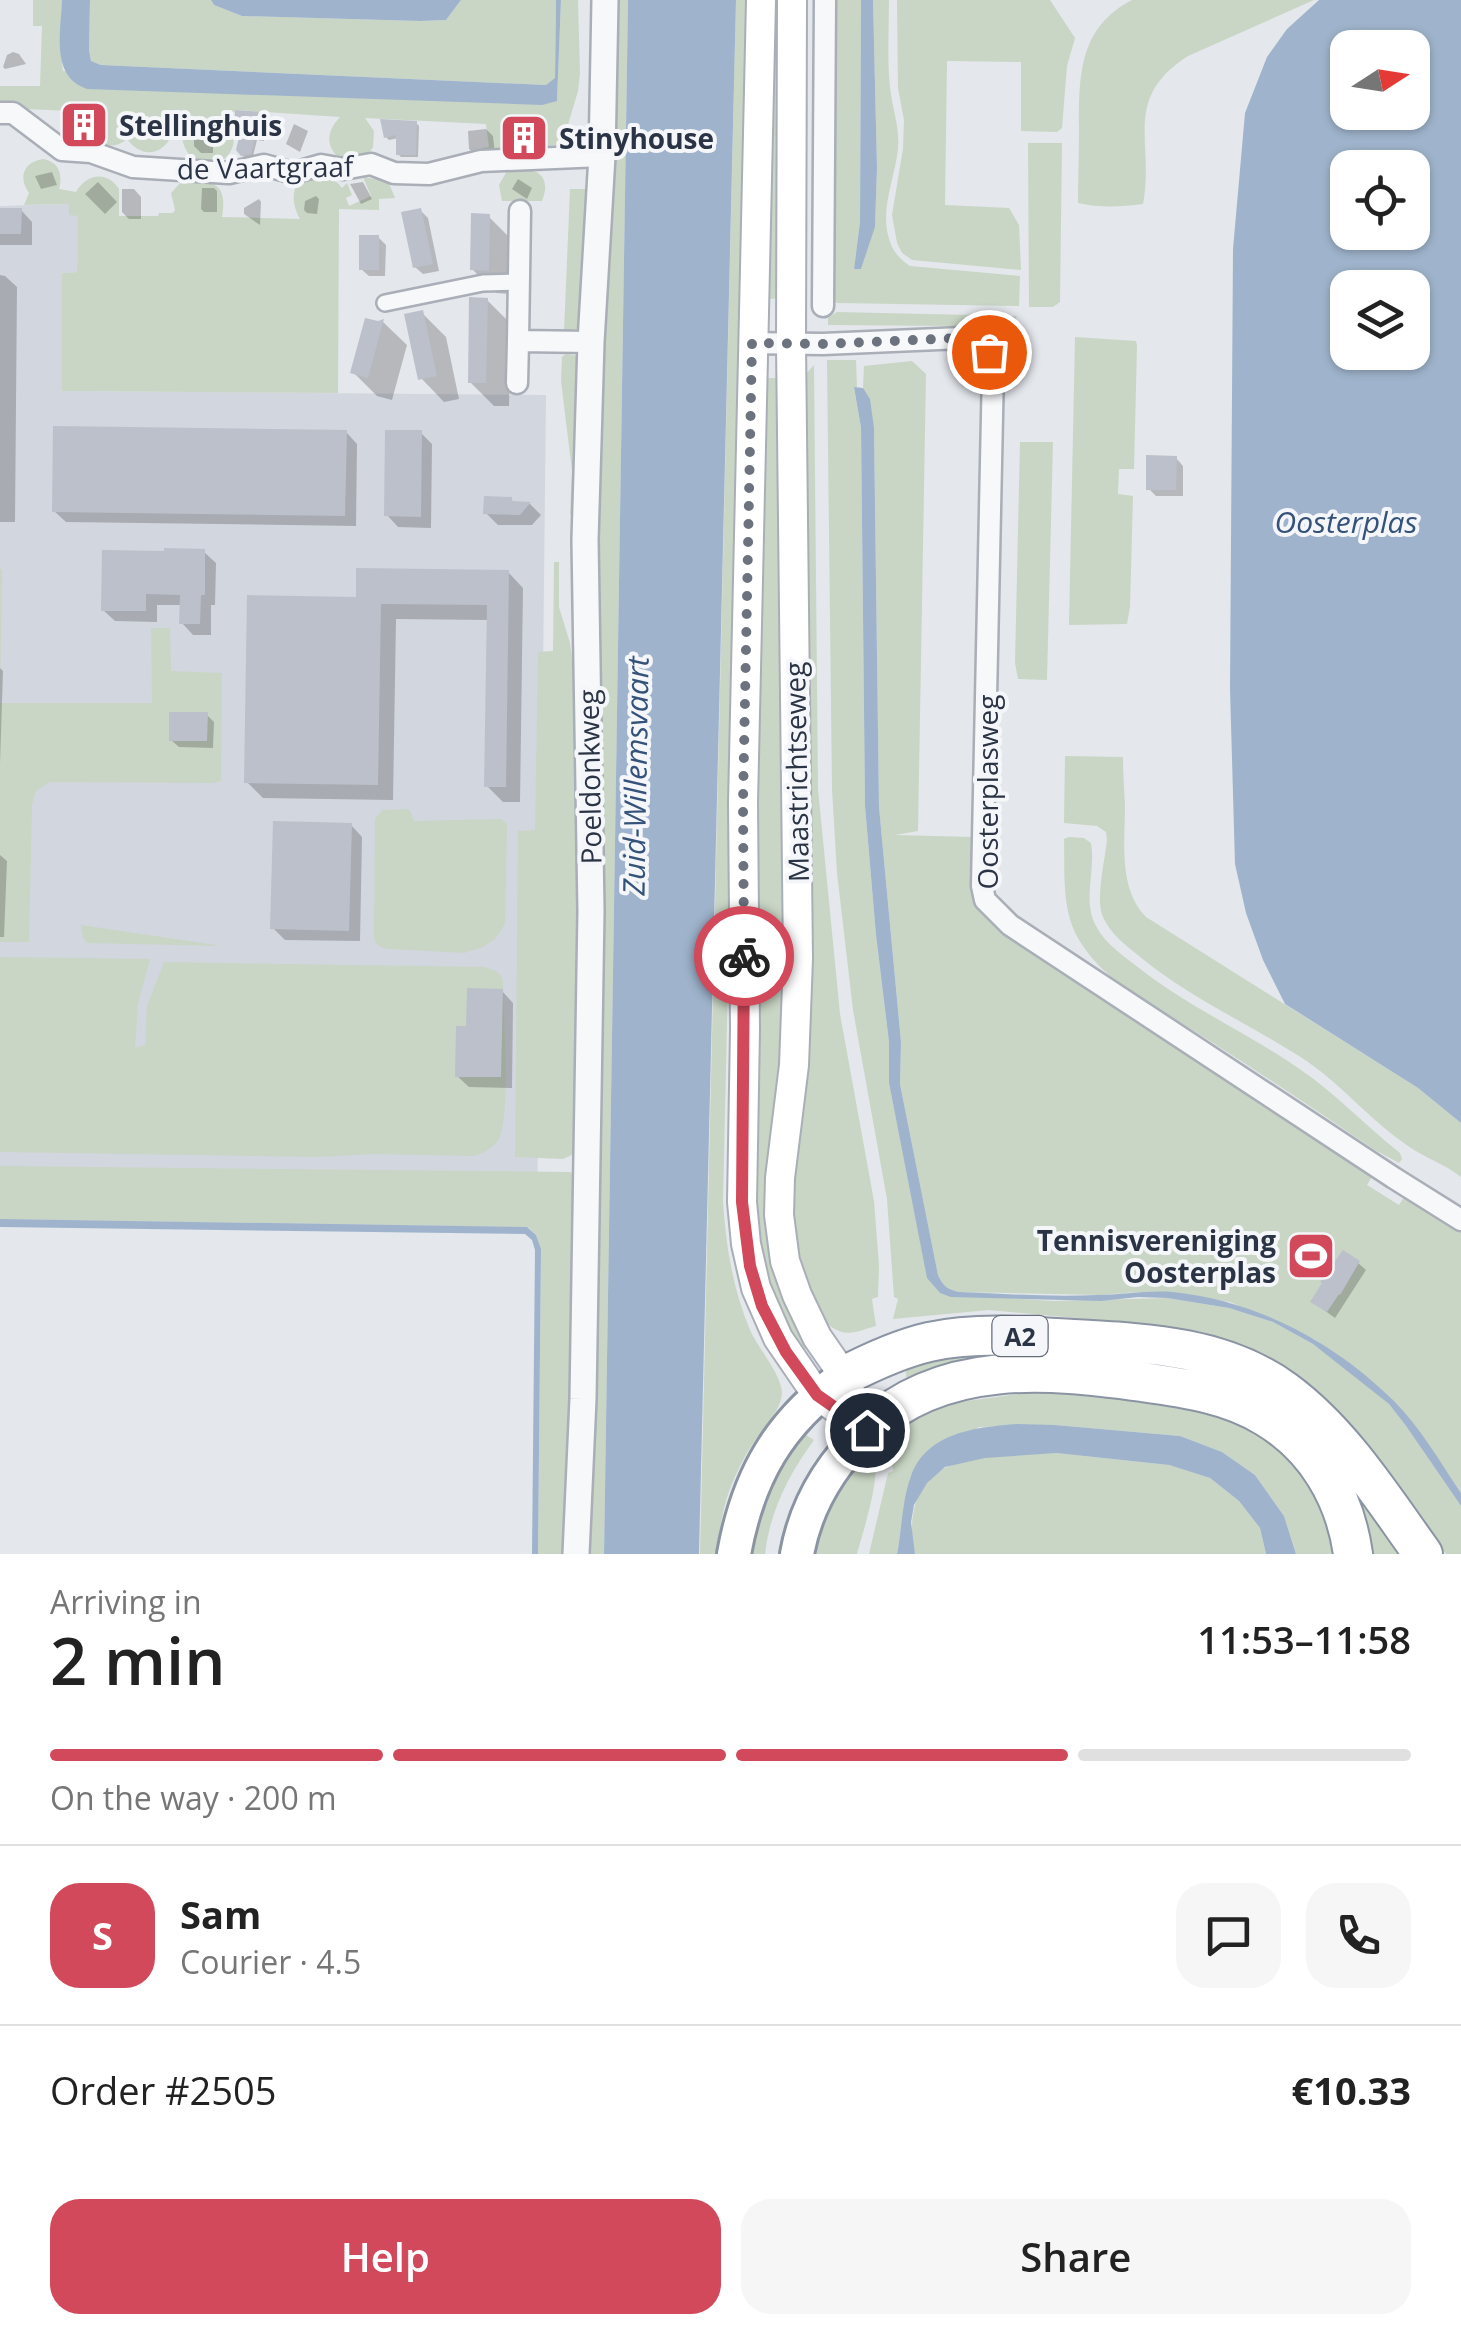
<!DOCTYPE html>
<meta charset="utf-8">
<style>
:root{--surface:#fff;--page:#f6f6f6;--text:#222;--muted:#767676;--line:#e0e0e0;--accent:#d1495b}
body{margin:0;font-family:"Open Sans",sans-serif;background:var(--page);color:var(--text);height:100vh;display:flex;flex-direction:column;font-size:38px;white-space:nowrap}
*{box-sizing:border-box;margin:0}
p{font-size:32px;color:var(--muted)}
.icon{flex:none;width:55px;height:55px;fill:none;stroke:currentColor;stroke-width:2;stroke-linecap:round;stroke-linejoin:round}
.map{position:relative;height:1554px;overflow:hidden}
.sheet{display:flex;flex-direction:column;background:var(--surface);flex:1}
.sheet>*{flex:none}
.needle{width:65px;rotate:78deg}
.controls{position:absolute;left:1330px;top:30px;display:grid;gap:20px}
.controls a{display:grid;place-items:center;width:100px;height:100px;border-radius:20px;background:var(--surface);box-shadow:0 2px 8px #0004;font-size:50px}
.pin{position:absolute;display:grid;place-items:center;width:85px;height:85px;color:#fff;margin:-42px;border:5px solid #fff;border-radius:50%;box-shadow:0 2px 10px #0007}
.courier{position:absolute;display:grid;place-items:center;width:100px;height:100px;margin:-50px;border:8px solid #d1495b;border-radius:50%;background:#fff;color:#222;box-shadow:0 2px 12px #0007}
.overview em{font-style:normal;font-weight:600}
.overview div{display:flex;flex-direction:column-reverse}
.overview{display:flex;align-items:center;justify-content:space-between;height:170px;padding:0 50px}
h1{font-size:65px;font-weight:600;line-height:75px}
.bar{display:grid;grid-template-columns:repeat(4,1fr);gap:15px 10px;align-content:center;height:120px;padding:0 50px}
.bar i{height:12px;border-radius:8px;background:var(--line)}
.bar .on{background:var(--accent)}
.bar p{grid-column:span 4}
.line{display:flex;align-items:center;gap:25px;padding:0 50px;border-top:2px solid var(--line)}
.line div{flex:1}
.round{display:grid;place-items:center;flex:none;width:105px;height:105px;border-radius:30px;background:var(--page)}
.primary-button{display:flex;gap:20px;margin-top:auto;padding:20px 50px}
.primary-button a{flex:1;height:115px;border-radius:30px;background:var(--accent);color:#fff;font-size:40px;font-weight:600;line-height:115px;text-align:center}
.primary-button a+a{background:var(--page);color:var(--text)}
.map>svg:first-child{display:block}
.built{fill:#d2d6de}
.green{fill:#c9d6c5}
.water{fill:#9fb4cc;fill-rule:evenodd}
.shadow{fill:#0003}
.building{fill:#bbc0ca}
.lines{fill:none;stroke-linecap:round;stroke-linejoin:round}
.pedestrian-casing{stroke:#a9aeb7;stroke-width:20}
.minor-casing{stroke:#a9aeb7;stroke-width:25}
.tertiary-casing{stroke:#a9aeb7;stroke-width:30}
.secondary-casing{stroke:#a9aeb7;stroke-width:32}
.trunk-casing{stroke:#8b94a3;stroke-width:38}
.motorway-casing{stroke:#8b94a3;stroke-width:42}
.pedestrian{stroke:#f7f8fa;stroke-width:15}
.minor{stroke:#f7f8fa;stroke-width:20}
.tertiary{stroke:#f7f8fa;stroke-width:25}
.secondary{stroke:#fff;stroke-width:28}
.trunk{stroke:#fff;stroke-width:32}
.motorway{stroke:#fff;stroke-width:38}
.done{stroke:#6c737f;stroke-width:10;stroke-dasharray:0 18}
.route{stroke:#d1495b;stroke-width:12}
.labels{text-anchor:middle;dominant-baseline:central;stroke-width:8;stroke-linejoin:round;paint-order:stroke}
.shield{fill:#f4f6f9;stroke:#676e7b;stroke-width:2.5}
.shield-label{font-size:25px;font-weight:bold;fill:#2b3445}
.poi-label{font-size:28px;font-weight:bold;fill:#2b3445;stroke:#f4f6f9;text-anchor:start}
.street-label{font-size:28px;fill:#2b3445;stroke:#f4f6f9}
.water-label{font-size:30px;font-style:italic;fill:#34527a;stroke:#f4f6f9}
</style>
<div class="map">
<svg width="1461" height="1554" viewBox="0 0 1461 1554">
<rect width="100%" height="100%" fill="#e4e7ec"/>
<!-- built -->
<path class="built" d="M69,204L78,215L77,272L62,273L63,391L546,395L537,1228L0,1222V206Z"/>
<!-- green -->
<path class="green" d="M33,0H62L61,53L63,71L557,100L561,0H578L580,74L578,91L562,145H549L546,149L531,151L528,148C515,155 493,155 481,148L489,147L486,124L365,118L374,131L373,147C364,162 355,161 339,158C324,144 328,130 340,117L236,110L231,115L224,117C237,133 238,149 221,162C201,168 186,159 182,138L171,137C160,157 140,157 127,139C115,149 103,147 92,137L75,142L66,136C60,125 65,119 72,111L0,108V86H40L42,26H33Z
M90,0H211L214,5L242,16L420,21L446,20L461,0H556L555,79L546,85L101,65L91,61L89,50Z
M613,0H628L604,1554H582L591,616L600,608L591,603Z
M736,0H750L723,1202C726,1247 733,1289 750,1330C758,1348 781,1374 782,1392C782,1411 761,1430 752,1445C745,1455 739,1468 734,1479C723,1503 720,1529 716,1554H700Z
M776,0H786L785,298L769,299Z
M830,0H861L860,222L854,269H861L875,226L877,168L873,0H889C889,29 887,58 890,87C892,108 900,127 898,149C895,177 881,207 888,235C891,249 898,258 910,266L1020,276L1019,306L837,303L831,299Z
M897,0H1050L1075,38L1067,66L1062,128L1057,132L1021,131V62L947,61L945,205L1009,208L1019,225L1021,270L912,260L902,253L897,243L892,215L903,149L904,120L898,88Z
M1132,0H1314L1188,56C1121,99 1155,142 1143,204C1122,207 1099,208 1078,203C1078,179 1079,155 1079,131C1079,77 1078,28 1132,0Z
M1028,143H1062L1060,302L1053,307H1029Z
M43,159C59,162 63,174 59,189L76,192C87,173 107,171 119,189V216H158L159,213H173L175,210L171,193L183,180C213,181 228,182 222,217L300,219C278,180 319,156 342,188L347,183L352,195L346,198L349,206L371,196L363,177L388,181L395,198L379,199V210L339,209L338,393L62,391V273L77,272L78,216L69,215V204L24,205L29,193C18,178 23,162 43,159Z
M514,167C537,168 552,176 542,201H502L499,185L507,171Z
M570,189H593L580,328L564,332Z
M837,312L1017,316L1008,330L994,333L961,326L828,325V318Z
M1075,337L1136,341L1137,345L1134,469H1119L1118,494L1133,496L1130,607L1127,624L1069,625Z
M566,354L578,356L579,362L575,505L570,515L572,471L561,381L562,357Z
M827,360H856L857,387L854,388L861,428L865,806L876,935L889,1042V1083L928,1278L940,1293L1053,1301L1167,1298L1229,1308L1273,1322L1313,1344L1357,1377L1389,1404L1406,1426L1461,1506V1554H1446L1382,1464L1331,1405L1296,1378L1231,1342L1197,1331L1152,1325L989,1310L893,1319L898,1299L894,1297L887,1199L853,1010L837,873L832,789Z
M912,361L926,374L918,831L895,835L972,837C972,858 966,886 976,904C982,917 996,925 1006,934L1374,1173L1367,1185L1399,1205L1406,1194L1461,1230V1493L1413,1423L1316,1340L1230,1302L1169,1292H1137L1100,1295L960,1292C948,1290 943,1286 938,1275L900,1084L901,1042L879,807L874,428L863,388L864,366Z
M814,365L818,789L840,1014L874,1201L879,1265L878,1297L872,1299L876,1326C864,1329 851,1336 839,1331C803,1318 793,1221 791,1188L804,379L807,373Z
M766,378H784L786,1025L774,1142L811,1345L803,1350L786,1320L772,1287L761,1243L756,1199L754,1168L759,982L754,910Z
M1020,442H1053L1047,680L1018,679L1015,663Z
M554,562H559V607L570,643L577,696L581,878L576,1148L574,1154L563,1159L515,1157L518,831L535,830L538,652L553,651Z
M0,569H2L0,703H152L151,628H170L171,671L222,673L221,781L213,783L50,782L36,791L32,804L29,942H0Z
M1065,756L1123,757C1123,773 1124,789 1125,804C1125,842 1118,888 1146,917L1418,1088L1461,1123V1177C1445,1164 1425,1158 1408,1146C1372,1122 1344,1087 1308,1062C1252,1025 1191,999 1139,956C1125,945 1110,933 1103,917C1095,900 1105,860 1107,840L1106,832L1097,826L1064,823Z
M409,809L414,821L501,819L507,824L505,924L495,939L483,947L464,953L390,949C381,948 377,947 374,938L375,819L382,810Z
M1069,837L1084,838L1091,843C1096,870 1082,900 1096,926C1105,944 1124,956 1139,968C1190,1008 1248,1033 1301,1070C1336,1094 1366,1126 1400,1153L1402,1159L1399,1163L1375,1150C1318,1112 1261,1073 1202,1036C1161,1009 1108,986 1081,943C1061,913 1065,873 1064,839Z
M81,925L222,946L87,943L83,938Z
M0,957L150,959L138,1004L135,1048L145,1045L147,1006L164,962L484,967C494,970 501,971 503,982C503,1014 511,1115 499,1139C493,1148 484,1153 474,1156L373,1154L317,1157L0,1152Z
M0,1166L570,1172L574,1175L577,1182L568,1554H538L541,1250L536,1235L528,1227L0,1219Z
M1038,1350L1183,1366L1216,1374L1307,1427L1409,1554H1359L1246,1393L908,1390L905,1365L937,1356Z
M1032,1392L1146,1397L1177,1401L1262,1428L1315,1482L1337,1554H1296L1284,1516L1255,1475L1222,1452L1180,1436L1055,1425L979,1427L910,1478L897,1554H869L888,1473L893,1471C890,1457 894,1444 895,1429L927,1409L952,1403Z
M803,1433L814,1440C789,1474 770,1511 765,1554H752C761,1509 778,1471 803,1433Z
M869,1451L876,1452C878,1487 866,1521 857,1554H810L834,1489Z
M1056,1453L1169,1465L1210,1478L1239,1501L1260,1528L1266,1554H915C907,1523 914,1480 947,1467C980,1453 1021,1454 1056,1453Z"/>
<!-- water -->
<path class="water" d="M62,0H90L89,50L91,61L101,65L546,85L555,78L556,0H561L557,101L542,105L87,89C50,77 61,31 62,0Z
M211,0H461L446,20L420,21L242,16L214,5Z
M628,0H736L699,1554H604Z
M861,0H873L877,168L875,227L861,269H854L860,222Z
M1319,0H1461V1123L1418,1088L1285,1004L1263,960L1246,913L1235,864L1230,689L1233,249L1245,113L1267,57L1287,29ZM1348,48H1412V112H1348ZM1348,168H1412V232H1348ZM1348,288H1412V352H1348Z
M854,387L863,388L870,399L874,428L879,807L901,1042L900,1084L938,1275C943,1286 948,1290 960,1292C1005,1294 1051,1297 1097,1295C1122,1295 1147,1290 1173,1292C1257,1301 1333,1341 1394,1401C1420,1427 1440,1462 1461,1493V1506L1406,1426L1389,1404L1313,1344L1273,1322L1229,1308L1167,1298L1138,1297L1101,1301L951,1297L940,1293L927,1278L889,1083V1042L876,935L865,806L861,428Z
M0,1219L527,1227L536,1235L541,1249L538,1554H532L535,1250L532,1240L525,1234L0,1227Z
M1017,1424L1055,1425L1180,1436L1222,1452L1255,1475L1284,1516L1296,1554H1266L1260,1528L1239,1501L1210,1478L1169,1465L1056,1453L985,1458L945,1467L927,1483L914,1505L911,1522L915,1554H897C902,1529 902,1500 911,1476C927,1432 977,1427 1017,1424Z"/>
<!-- shadow -->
<path class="shadow" d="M13,52L19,54L26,64L5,69L3,67L7,55Z
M263,114L266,117L264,141L257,140L253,156L244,157L241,154L240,135L237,132Z
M90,115L98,122L103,139L87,143L80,136L75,120Z
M416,123L419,126L418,157H401L398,154L399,138L389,140L386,137Z
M294,124L308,131L300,152L286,144Z
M486,129L493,136L495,154L477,156L469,149L468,131Z
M194,130H206L213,137V153H201L194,146Z
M52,172L57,185L41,189L35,176Z
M518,179L532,188L527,199L512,189Z
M98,182L117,202L105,214L85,194Z
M363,182L372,199L361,204L350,184Z
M202,188H214L217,191V212H204L201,209Z
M122,189H134L141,197V219H129L122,212Z
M316,196L319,199L317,214L307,213L304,210L305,201Z
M259,199L261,202L260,225L244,214V208Z
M0,210H21L32,222V245H0Z
M420,210L428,218L439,271L423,274L415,267Z
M488,216L512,240L511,294L496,293L472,269Z
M378,237L386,245L385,276H369L361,269Z
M0,275L5,276L17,287L15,522H0Z
M487,300L511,324L509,406H494L470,382Z
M422,313L446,337L459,399L444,402L421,378Z
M383,322L407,345L392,400L377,396L353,372L378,323Z
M346,432L357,444L356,526L66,522L54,511Z
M421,433L432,444L431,528L398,527L387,515Z
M1176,458L1183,466V496H1156L1148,488Z
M511,499L515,504H530L541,515L532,525H498L486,513Z
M204,552L216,563L215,605H211V635H193L182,623V605H157V622L115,621L103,610Z
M508,572L523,588L520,802H503L487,786L489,620L396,619L393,800L263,798L247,782L358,599Z
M0,668L3,671L0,764Z
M207,715L214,722L213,748L179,747L171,740Z
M351,825L362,837L360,941L285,940L273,928Z
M0,855L7,861L4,937H0Z
M502,991L513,1003L512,1088L469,1087L457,1076L469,1029Z
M1358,1263L1366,1270L1335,1318L1313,1302Z"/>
<!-- building -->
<path class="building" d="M235,110L264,112L262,139L255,138L251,154L241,156L236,150L240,133H234Z
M380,119L417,121L416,155H396V135L384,138Z
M0,208H22L21,234H0Z
M421,208L433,264L413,268L401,212Z
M471,213L490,214L489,271L470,270Z
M359,235H379V270H359Z
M469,297L488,298L486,383H468Z
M423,310L437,376L418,380L404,314Z
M365,318L378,321L384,319L368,378L350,373Z
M53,426L347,430L345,516L52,512Z
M385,430H422L421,517L384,516Z
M1146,455L1177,456L1176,490H1146Z
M484,496L512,497V501L531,502L520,515L483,514Z
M164,548L205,549V595H201L200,624H179L180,595L146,594V611H101L102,550L164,551Z
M356,568L509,570L506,787H484L487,605L381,604L378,785L244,783L247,595L356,597Z
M169,712H208L207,741H169Z
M273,821L352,823L349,931L270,929Z
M467,988L503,989L501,1077H455L456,1026H466Z
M1343,1250L1360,1261L1340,1295L1339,1294L1327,1312L1310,1302L1322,1283L1320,1282Z"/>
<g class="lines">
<!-- pedestrian casing -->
<g class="pedestrian-casing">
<path id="pedestrian" d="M385,303L483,283L519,282"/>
</g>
<!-- minor casing -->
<g class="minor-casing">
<path id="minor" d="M0,113H13L62,150L91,152L133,167L229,173L264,165L293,173L321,165L343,169L371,164L394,173L429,174L481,161L602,156
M520,211L518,341L591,342
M823,306L825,0
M752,343L823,344L962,338C982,342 988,349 993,369L982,886L985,900L1010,925L1394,1178L1461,1220
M517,383L518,341"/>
</g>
<!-- tertiary casing -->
<g class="tertiary-casing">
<path id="tertiary" d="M576,1554L583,1399L591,911L585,540L591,342L602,156L605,0"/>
</g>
<!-- secondary casing -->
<g class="secondary-casing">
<path id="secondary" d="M761,0L743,803L745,1030L742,1202L746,1244L756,1288L778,1338L817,1395L867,1430
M792,0L791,344L798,959L794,1065L780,1178L779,1215L785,1261L797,1295L817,1337L844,1376L850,1391"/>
</g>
<!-- trunk casing -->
<g class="trunk-casing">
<path id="trunk" d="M734,1554C748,1476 779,1422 844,1376
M797,1554C806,1504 831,1464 867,1430"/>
</g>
<!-- motorway casing -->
<g class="motorway-casing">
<path id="motorway" d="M844,1376C871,1362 899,1349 929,1342C976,1332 1026,1336 1073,1339C1147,1343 1224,1346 1285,1391C1342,1433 1382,1497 1423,1554
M867,1430C942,1359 1048,1369 1142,1382C1185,1388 1229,1394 1266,1417C1316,1447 1345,1497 1353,1554"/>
</g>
<!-- pedestrian -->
<use href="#pedestrian" class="pedestrian"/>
<!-- minor -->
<use href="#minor" class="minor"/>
<!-- tertiary -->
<use href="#tertiary" class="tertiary"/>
<!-- secondary -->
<use href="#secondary" class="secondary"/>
<!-- trunk -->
<use href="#trunk" class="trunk"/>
<!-- motorway -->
<use href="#motorway" class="motorway"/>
</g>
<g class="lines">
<!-- done -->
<path class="done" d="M744,956L743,802L752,343L823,344L962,338L978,341L989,352"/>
<!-- route -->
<path class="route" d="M744,956L742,1202L750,1266L762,1306L786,1352L817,1395L867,1430"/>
</g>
<!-- icons -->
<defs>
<g id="building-square" transform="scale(2.5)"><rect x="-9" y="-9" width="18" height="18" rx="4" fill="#d1495b" stroke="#f4f6f9"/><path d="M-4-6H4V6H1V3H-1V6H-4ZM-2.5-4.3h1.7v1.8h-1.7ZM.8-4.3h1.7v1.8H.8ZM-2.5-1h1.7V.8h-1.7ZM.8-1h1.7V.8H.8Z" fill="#fff"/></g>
<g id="stadium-square" transform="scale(2.5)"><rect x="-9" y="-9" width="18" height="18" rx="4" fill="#d1495b" stroke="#f4f6f9"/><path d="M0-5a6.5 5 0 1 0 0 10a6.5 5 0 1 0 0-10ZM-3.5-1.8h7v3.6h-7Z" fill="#fff"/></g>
</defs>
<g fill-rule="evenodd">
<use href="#building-square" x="84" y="125"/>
<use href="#building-square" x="524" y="138"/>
<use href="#stadium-square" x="1311" y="1256"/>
</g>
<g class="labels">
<!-- shield labels -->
<rect class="shield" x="992.5" y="1316" width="55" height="40" rx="8"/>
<g class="shield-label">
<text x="1020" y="1336">A2</text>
</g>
<!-- poi labels -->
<g class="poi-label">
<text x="119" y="125">Stellinghuis</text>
<text x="559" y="138">Stinyhouse</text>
<text x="1276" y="1240" text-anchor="end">Tennisvereniging<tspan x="1276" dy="32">Oosterplas</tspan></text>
</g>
<!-- street labels -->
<g class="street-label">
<text transform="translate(265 167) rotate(-1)">de Vaartgraaf</text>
<text transform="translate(796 772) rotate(-91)">Maastrichtseweg</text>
<text transform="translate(589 777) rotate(-91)">Poeldonkweg</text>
<text transform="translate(987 792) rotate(-90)">Oosterplasweg</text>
</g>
<!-- water labels -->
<g class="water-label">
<text x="1346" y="521">Oosterplas</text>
<text transform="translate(635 776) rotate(-89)">Zuid-Willemsvaart</text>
</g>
</g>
</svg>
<div class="controls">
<a><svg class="needle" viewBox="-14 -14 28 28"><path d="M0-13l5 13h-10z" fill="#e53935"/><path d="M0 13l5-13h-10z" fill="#767676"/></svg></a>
<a><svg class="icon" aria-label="locate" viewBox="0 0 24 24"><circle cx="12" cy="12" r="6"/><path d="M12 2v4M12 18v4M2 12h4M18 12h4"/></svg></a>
<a><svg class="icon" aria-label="layers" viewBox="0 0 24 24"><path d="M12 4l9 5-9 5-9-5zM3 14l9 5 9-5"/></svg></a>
</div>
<div class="pin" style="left:989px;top:352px;background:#ea580c"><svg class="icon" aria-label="bag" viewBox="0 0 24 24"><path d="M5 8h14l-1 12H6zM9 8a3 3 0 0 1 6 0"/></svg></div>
<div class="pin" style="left:867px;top:1430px;background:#1f2937"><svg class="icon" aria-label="home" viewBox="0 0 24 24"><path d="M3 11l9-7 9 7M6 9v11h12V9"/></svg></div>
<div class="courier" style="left:744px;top:956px"><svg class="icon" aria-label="bike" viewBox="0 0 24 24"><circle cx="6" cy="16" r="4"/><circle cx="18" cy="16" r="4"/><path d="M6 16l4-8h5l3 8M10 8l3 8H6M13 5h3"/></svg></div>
</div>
<section class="sheet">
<div class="overview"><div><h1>2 min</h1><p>Arriving in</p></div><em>11:53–11:58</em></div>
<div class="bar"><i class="on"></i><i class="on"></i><i class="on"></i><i></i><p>On the way · 200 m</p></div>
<div class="line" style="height:180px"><b class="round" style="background:var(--accent);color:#fff">S</b><div><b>Sam</b><p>Courier · 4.5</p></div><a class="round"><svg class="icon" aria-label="chat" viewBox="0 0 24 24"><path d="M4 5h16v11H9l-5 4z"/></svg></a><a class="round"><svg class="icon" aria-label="phone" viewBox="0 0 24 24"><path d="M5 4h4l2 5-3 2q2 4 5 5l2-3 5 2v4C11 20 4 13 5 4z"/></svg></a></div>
<div class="line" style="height:130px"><div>Order #2505</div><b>€10.33</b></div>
<div class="primary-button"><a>Help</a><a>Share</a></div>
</section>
